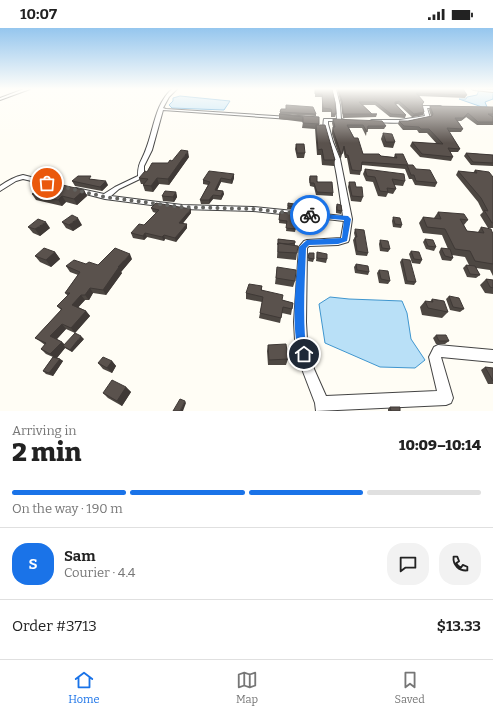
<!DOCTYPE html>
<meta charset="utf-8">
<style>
:root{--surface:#fff;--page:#f2f2f2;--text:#222;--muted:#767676;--line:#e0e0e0;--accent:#1a73e8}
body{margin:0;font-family:Bitter,serif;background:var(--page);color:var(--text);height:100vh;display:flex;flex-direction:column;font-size:15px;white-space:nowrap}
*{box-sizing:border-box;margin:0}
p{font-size:13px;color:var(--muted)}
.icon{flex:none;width:22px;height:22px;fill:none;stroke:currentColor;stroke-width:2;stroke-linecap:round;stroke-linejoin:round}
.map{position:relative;height:383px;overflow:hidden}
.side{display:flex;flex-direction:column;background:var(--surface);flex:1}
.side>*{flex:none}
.pin{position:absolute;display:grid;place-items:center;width:34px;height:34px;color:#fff;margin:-17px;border:2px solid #fff;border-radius:50%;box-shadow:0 1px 4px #0007}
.courier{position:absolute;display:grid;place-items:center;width:40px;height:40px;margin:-20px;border:3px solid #1a73e8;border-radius:50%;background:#fff;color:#222;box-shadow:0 1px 5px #0007}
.summary em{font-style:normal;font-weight:800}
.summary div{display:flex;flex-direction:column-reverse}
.summary{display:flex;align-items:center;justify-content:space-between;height:68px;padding:0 12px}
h1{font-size:26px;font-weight:800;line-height:30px}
.bar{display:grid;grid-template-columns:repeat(4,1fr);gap:6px 4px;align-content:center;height:48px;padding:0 12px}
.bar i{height:5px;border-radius:3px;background:var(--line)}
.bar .selected{background:var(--accent)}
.bar p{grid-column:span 4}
.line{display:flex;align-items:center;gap:10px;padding:0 12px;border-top:1px solid var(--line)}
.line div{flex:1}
.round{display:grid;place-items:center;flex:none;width:42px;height:42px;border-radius:16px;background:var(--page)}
.status{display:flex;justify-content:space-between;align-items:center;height:28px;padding:0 20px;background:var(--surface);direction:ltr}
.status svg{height:11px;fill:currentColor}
.tabs{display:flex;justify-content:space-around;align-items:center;height:56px;border-top:1px solid var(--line);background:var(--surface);font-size:11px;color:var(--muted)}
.tabs a{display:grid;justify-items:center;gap:2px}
.tabs .selected{color:var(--accent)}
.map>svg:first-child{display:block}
.water{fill:#b9e0f7;stroke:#3f96cf}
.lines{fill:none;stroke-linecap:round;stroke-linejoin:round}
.street-casing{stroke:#444;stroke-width:2}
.street{fill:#fff;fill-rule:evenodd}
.wall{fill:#4d4742}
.shaded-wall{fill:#3f3936}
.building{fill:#5a524d;stroke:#3f3936}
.route{fill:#1a73e8}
.done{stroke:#646461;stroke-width:4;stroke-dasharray:0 7.2}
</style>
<div class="status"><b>10:07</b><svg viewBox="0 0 49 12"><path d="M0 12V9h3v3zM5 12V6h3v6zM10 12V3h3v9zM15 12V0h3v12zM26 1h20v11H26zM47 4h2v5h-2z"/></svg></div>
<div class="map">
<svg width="493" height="383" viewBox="0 0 493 383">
<rect width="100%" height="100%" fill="#fffdf5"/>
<!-- water -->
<path class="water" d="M479,62L491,63L493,65V71L485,74L487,79H482L459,71H466L467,69L477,67Z
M180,68L230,73L224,82L172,80L169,77L173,73V70Z
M330,269L349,271L402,273L407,285L411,311L425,332L415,340L380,339L325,315L319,276Z"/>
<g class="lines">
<!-- street casing -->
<g class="street-casing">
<path id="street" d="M24,61H30L0,72V70Z
M172,61H177L169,69L163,80L166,81L290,89L292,90L290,91L163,82L152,122L144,138V149L119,161L111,168L182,177L253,179L343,188C340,170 338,151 334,133C331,119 321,105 324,91H337L336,77L332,61H336L340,77L341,91L345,92L343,93H328V96L333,114L340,131L352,191L349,212L348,214L338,217L309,218L307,220L306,294L307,312L314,341L326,368L437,363L429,329L434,319L438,317L493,322V334L441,329L453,370L451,375L446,377L316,383L315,375L302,341L295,312L294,294L299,219L304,213L307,212L341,210L344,193L253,183L182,181L105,171L74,163L72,162L76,160L104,166L115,159L138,148C138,134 142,133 146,121C154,101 155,76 172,61Z
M472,61L493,62V64L474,62Z
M422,78H440L442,79L440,80H427L430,90C410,96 392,95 372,94L370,93L372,92H400L425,88Z
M23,147L51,154L52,155L49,157L23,151L16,153L0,163V158C7,153 14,149 23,147Z"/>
</g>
<!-- street -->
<use href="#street" class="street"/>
</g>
<!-- wall -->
<path class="wall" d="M315,61H332L336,86L335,89H331V84H322V69H315Z
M337,61H463L467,67L465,70L419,68L424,74L422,78L424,84L423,87L412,89L398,76H396L406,87L405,90L390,89L375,77H363L372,86H377L376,89L343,90L341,76Z
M286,77L316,86V88L280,86V84L286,81Z
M430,78L493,79V97H477L466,89L461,93H458L463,101L461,104H449L460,121L458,124H450L453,129L451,133L420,129L410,118L412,114L437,116L427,105H419L417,102H403L398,96L399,93H408L431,88L429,82Z
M279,86L319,89V97L335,132L334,138L322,137L321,127H317L315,101L302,100L303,94L279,91Z
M333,91L386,98L384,101H367L366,108L362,100H349L354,110L363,126L381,128L394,129L395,126L408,137L416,141L437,155L435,159L415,157L412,151H409L405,141L362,137L360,147L350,146L347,130H345L343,122L341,130H340L332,106V103L333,99L332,95Z
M383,105L395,114L393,120L384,119L381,111Z
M296,116L305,125L304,130H297L295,121Z
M466,125L493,127V138L471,137L464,128Z
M189,129L169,157L159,156L153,164L145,163L143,157L144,156H141L139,150L147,144L168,135L172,133Z
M365,141L405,153L403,158L394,157L396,161L393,166L388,165L386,169L378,168L373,154L366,153L363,146Z
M475,142L493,149V200H488L480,187L483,184L478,174L456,147L458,143L473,145Z
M234,146V150L232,156L221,154L217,162L223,163L224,166L221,172L213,171L209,176H201L200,172L208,157L203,156V152Z
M310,148L333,165V168L316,167L314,159L310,158L309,151Z
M93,151L108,157L102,163L75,158L72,153Z
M349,154L356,159L363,169L361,174L351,173L348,159Z
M32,158L84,162L87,168L77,177L66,174L62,178L36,172L32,166L36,164Z
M176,164L177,169L174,174L163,173L162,168Z
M288,175L300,177L299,182L287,181Z
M337,176L342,183L341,186L336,185V179Z
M151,180L191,185L183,195L187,200L176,214L165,211L164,213L147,209L144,212L133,210L131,205L144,197L156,185L153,184Z
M280,184L307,197L306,200L296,199L295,204L286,203L287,196L279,195Z
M438,184L468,192L464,197L467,203L478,204L481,199L493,206V248L490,242L476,240L480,247L476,250L467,249L463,240L466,237H469L465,229L452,227L453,230L451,233L442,232L439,224L441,220L448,221L442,207L423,205L419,195L423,189L434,191V190Z
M393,189L402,197L401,200L393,199L392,193Z
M62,194L82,197L73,203L66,200Z
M28,199L50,200L40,208L33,205Z
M355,201L368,225L367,228L356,227L353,212L355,209L354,205Z
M278,211L295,213V217L297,225L296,232L277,230Z
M425,211L436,219L434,223L426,221L423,214Z
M380,212L390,221L388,224L380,223L379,216Z
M411,223L422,232L420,236L412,235L409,226Z
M55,224L60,231L51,239L40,234L35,228Z
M317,224L327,231L326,235L316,233Z
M309,225L314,231L313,234L308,233Z
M132,231L121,244L122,245L106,267L93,265L89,272H85L78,279L86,283L90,288L75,305L66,301L57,311L62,314L65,317L84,311L72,324L65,320L57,330L60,331L63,333L53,348L46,346L43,343L53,329L46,326L41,321L45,317L41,314L35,310L61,282L57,278L68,268L65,265L78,247L70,244L66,238L86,236L98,237Z
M402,231L416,254L414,257L405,256L400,234Z
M356,236L369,244L368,247L355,245L354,239Z
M277,239L295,253L293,259L275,256Z
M379,242L390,253L388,256L379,255L377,245Z
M486,251L493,252V266L485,265L480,257Z
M262,258V262L282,272L293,275L291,287L282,285L280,295L259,290L260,285L262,274L246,271V265Z
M449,268L464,281L460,284L450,282L446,271Z
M432,271L448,284L442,290L422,287L420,279L425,273L430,274Z
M436,307L449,313L445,316H436L433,310Z
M268,317L288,331L286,337H268L267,323Z
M112,333L116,338L112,345L103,341L98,335Z
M485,339L493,340V356H488L481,342Z
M126,359L131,364L122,378L108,370L103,365Z
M390,379L400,383H388V381Z"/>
<!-- shaded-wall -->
<path class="shaded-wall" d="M399,73L398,76L394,77L395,74Z
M424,84L423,87L412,89L414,86Z
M468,85L466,89L461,93L463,90Z
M188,123L189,129L169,157L168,151Z
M234,146V150L232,156L231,152Z
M157,150L159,156L153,164L151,158Z
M221,150V154L216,165L215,162Z
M106,153L108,157L102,163L100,159Z
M84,162L87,168L77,177L74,171Z
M223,163L224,166L221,172V168Z
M176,164L177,169L174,174L173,169Z
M213,167V171L209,176V172Z
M62,168L66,174L62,178L58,172Z
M191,181V185L180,199L179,195Z
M78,190L82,197L73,203L69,197Z
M46,194L50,200L40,208L35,201Z
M187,196V200L176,214L175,210Z
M145,205L147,209L144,212L143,208Z
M164,207L165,211L164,213L162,209Z
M55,224L60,231L51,239L46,232Z
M130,226L132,231L121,244L122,245L106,267L103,262L118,239Z
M90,260L93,265L89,272L85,267Z
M81,267L85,272L76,282L72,277Z
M86,283L90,288L75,305L71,300Z
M62,296L66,301L55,313L50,308Z
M81,308L84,311L72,324L70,322Z
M62,314L66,318H63L65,320L56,331L50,326Z
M60,331L63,333L53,348L49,345Z
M112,333L116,338L112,345L107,340Z
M126,359L131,364L122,378L117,373Z
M185,373L186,375L183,383H180Z"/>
<!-- building -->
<path class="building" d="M315,61H332L335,74L336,86H332L331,81L323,80L322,66H315Z
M338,61H463L467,67L416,65L424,74L422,76L424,84L414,86L399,73L395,74V76L406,87L391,86L376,74H359L372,86H377H343L342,73Z
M286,77L313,79L316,86L280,84L281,81H286Z
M430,78L493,79V86H488L493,89V94H478L468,85L463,90H455L463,101L447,100L460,121L448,120L453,129L422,126L412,114L443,116L429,101H421L419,99L404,98L399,93H408L432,88L433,86Z
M279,86L319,89V96L303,95V89Z
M333,91L382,93L386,98H368L367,104L363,97H347L354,110H358L363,126H379L381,128L397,130L395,126H403L408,137H413L416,141L430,142L437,155L416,153L414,147H411L407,137L362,134L361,143L352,142L348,127H346L344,118L342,126H341L333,102V99H335Z
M316,97H325L335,132H324L322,121L318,122Z
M383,105L392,106L395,114H386Z
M296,116H304L305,125H297Z
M181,122L188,123L168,151L157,150L151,158L143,157L148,151L139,150L145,143L147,144L152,135H168L170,132L172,133Z
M466,125L493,127V135L473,134Z
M365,141L404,146L405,153L392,151L396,161L387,160L388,164L380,163L375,149L367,148Z
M475,142L489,144L493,149V195H492L484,182L488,183L481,170L458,143L477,145Z
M209,143L234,146L231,152L221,150L215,162L223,163L221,168L213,167L209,172H200L210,154L203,152Z
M78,148H91L89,151L106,153L100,159L72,153Z
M310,148H317V154H332L333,165L317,164L314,155H310Z
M41,152L84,162L74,171L62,168L58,172L32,166L41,160L32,158Z
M349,154H355L356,159H362L363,169L352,168Z
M165,163L176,164L173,169L162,168Z
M156,175L191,181L179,195L187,196L175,210L164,207L162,209L145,205L143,208L131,205L139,196L144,197L159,182L151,180Z
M288,175L300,177V179L288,178Z
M337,176L341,177L342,183L337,182Z
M280,184L307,187V197L296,195V201L286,200L287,193L279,192Z
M438,184L464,186L468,192L460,191L467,203L484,205L481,199L491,201L493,206V236L475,233L470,223L455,221L445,201L427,199L423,189L441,191Z
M72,187L78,190L69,197L62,194Z
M393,189L400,190L402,197L395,196Z
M38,191L46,194L35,201L28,199Z
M355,201L364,202L368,225L357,223L355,209H357Z
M278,211L295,213V215L288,216L278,215V217Z
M425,211L433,212L436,219L428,218Z
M380,212L388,213L390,221L382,220Z
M278,215L298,218L297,225L278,224Z
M44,220L55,224L46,232L35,228Z
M115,220L130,226L118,239H119L103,262L90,260L85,267H81L72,277L86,283L71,300L62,296L50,308L62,314L50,326L41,321L46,315L35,310L62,281L57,278L70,265H65L80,244L66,238L74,232L86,236L89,234L98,237Z
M441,220L450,221L453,230L445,228Z
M411,223L419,224L422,232L414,231Z
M317,224L327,226V231L317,230Z
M309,225H314V231L308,230Z
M402,231L410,232L416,254L407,253Z
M356,236L368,238L369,244L357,242Z
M466,237L475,238L480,247L470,246Z
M277,239L296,242L295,253L276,250Z
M379,242L388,243L390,253L381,251Z
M486,251L493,252V260L490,259Z
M249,256L262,258L261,262L283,267L282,272L293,275L292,281L283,279L281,290L260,285L263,269L246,265Z
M449,268L459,270L464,281L453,279Z
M432,271L444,273L448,284L428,280L425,273L433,274Z
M75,305L81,308L70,322L63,318Z
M436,307H446L449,313H439Z
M286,316L288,331L269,332L268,317Z
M53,329L60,331L49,345L43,343Z
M103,329L112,333L107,340L98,335Z
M485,339L493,340V353Z
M112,352L126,359L117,373L103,365Z
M180,371L185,373L180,383H173Z
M390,379H400V383H391Z"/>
<!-- sky -->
<linearGradient id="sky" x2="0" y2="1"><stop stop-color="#95c6ee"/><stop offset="0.53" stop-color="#fffefa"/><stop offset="1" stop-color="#fffefa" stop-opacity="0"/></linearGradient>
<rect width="493" height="115" fill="url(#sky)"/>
<!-- route -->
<path class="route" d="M308,185L348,188L351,191L347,213L338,216L309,217L306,220C305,249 303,279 305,309C306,316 310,323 308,330L304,331L301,330C289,302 297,250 299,219L307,212L342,210L344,192L310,189L308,188Z"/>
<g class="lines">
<!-- done -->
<path class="done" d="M47,155L105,169L182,179L253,181L310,187"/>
</g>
</svg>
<div class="pin" style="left:47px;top:155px;background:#ea580c"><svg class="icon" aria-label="bag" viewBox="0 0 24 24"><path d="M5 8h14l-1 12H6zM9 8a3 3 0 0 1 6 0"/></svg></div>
<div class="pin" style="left:304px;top:326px;background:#1f2937"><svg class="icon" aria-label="home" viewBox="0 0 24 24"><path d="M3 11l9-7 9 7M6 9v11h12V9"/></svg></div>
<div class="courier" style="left:310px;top:187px"><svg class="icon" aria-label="bike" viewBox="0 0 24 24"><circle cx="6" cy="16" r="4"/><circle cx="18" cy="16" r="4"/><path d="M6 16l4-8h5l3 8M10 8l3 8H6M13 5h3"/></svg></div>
</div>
<section class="side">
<div class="summary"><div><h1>2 min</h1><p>Arriving in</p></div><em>10:09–10:14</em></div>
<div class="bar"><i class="selected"></i><i class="selected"></i><i class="selected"></i><i></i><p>On the way · 190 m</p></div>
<div class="line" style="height:72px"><b class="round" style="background:var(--accent);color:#fff">S</b><div><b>Sam</b><p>Courier · 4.4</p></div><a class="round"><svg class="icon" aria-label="chat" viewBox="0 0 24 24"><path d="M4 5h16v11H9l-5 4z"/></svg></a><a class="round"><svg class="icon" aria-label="phone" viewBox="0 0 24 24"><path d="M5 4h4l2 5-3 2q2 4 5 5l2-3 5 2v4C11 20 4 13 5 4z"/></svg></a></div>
<div class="line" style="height:52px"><div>Order #3713</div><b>$13.33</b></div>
</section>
<nav class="tabs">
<a class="selected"><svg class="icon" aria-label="home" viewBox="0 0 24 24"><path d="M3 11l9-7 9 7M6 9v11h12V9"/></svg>Home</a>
<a><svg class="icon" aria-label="map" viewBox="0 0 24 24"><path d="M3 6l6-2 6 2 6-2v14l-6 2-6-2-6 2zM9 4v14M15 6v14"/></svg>Map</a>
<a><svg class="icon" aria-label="saved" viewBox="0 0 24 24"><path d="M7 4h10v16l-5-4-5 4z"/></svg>Saved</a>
</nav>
